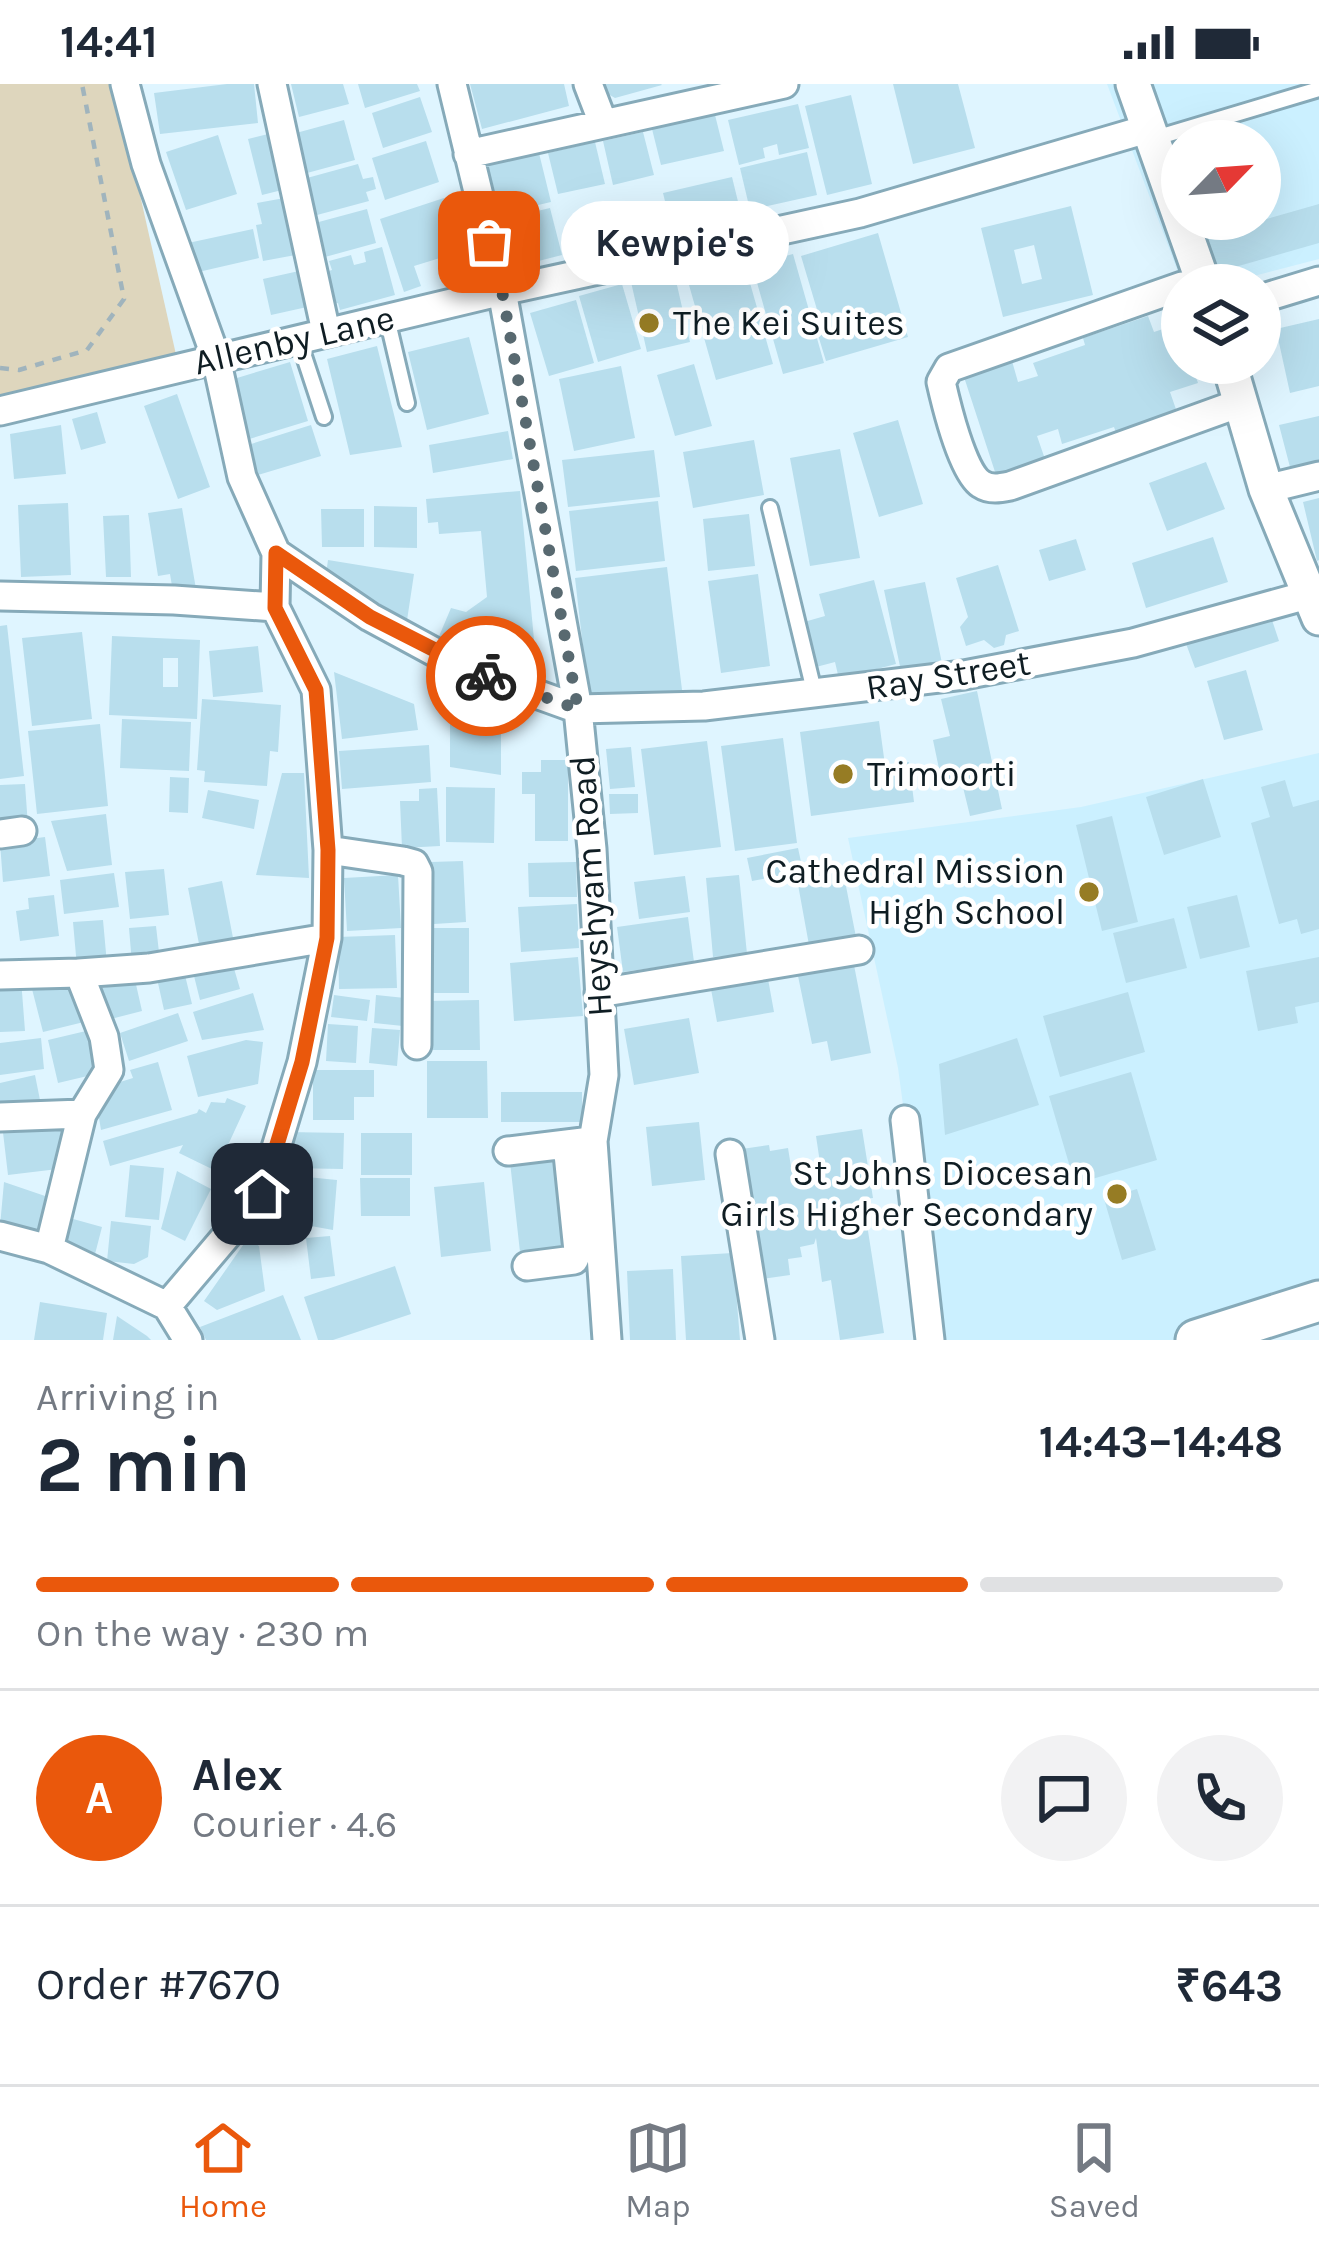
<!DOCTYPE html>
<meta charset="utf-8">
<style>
:root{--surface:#fff;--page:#f2f2f3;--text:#1f2937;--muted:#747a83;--line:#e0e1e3;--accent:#ea580c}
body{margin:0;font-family:Karla,sans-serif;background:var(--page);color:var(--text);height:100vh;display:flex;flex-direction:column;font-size:45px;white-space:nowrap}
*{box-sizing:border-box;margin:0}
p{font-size:39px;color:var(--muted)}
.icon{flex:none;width:66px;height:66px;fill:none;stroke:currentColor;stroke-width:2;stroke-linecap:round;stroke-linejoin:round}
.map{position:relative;height:1256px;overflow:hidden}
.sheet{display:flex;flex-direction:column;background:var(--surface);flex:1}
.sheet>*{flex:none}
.needle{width:78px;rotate:65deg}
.controls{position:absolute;left:1161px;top:36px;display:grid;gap:24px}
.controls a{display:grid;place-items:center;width:120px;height:120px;border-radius:50%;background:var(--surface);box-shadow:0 12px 48px #0002;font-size:60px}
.pin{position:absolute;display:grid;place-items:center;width:102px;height:102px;color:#fff;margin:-51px;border-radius:24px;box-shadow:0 6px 18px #0006}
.courier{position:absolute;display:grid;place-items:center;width:120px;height:120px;margin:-60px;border:9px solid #ea580c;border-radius:50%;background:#fff;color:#222;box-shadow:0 3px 15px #0007}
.bubble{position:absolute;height:84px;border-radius:42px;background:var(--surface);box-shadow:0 12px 48px #0002;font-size:39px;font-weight:700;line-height:84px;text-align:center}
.summary em{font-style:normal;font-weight:700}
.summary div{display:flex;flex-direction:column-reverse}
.summary{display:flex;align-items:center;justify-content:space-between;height:204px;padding:0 36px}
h1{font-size:78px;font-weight:700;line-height:90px}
.bar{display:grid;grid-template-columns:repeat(4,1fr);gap:18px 12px;align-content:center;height:144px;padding:0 36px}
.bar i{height:15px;border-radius:9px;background:var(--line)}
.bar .on{background:var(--accent)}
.bar p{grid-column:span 4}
.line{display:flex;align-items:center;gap:30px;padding:0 36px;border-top:3px solid var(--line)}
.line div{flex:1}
.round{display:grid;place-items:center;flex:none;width:126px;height:126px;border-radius:63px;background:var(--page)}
.status{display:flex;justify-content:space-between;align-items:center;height:84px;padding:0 60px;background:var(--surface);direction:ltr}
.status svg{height:33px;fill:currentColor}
.menu{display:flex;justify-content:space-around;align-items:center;height:168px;border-top:3px solid var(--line);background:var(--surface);font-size:33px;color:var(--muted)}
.menu a{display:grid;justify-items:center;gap:6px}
.menu .on{color:var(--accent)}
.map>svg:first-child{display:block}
.built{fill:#cbf0ff;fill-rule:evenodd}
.green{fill:#ded6bd}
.building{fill:#b8deed;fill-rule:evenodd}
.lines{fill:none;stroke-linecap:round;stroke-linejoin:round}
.service-casing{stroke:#86aab9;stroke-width:20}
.minor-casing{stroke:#86aab9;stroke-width:33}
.tertiary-casing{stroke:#86aab9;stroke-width:39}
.secondary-casing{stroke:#86aab9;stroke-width:45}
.path{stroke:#a0b4bd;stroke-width:4.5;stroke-dasharray:9 9;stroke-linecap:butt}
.service{stroke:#fff;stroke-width:14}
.minor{stroke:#fff;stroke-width:27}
.tertiary{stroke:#fff;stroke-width:33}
.secondary{stroke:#fff;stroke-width:39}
.done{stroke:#586970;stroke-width:12;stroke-dasharray:0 21.6}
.route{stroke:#ea580c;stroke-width:15}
.poi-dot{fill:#967c24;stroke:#fff;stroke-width:4.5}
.labels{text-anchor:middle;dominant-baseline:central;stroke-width:9;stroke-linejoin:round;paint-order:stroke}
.poi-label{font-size:36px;fill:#0f1d23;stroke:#fff;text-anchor:start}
.street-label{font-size:36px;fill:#0f1d23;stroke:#fff}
</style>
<div class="status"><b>14:41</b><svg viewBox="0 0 49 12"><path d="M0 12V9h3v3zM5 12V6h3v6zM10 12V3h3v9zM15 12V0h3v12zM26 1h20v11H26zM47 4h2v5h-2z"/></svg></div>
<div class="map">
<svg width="1319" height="1256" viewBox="0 0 1319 1256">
<rect width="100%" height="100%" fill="#dff5ff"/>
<!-- built -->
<path class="built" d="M1107,0H1319V175L1219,201H1183ZM1182,57H1260V135H1182Z
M1319,669V1236L1262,1256H935L898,984L848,754L1081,723Z"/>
<!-- green -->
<path class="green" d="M0,0H115L177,275L0,318Z"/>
<!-- building -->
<path class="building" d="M227,0H254L258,39L160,50L154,9Z
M291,0H343L349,20L299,33Z
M358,0H417L420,7L365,24Z
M470,0H564L569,22L482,45Z
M599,0H661L662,1L615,14L601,6Z
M893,0H958L975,64L913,80Z
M851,11L872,100L827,111L805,22Z
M420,13L432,48L383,64L372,29Z
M798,20L809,64L779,71L777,60L763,64L765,74L739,81L728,36Z
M715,31L724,67L661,81L652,45Z
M344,36L355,76L307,89L296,49Z
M276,48L290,104L262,111L248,55Z
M643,48L654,91L613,101L603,57Z
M218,51L237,110L186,126L166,68Z
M426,57L439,98L385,116L372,74Z
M595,58L605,100L558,110L548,69Z
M538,65L551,118L499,130L486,77Z
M807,68L817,111L750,126L740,84Z
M358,80L363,95L373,93L376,105L366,108L369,117L317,131L307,94Z
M732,93L742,134L673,150L663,109Z
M290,113L301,170L263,177L256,141L262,140L257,119Z
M444,114L468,187L447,194L440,174L414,182L421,202L404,208L380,135Z
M1319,120V159L1214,189L1204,153Z
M1071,122L1093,211L1003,233L981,144ZM1034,161L1042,195L1022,200L1014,166Z
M550,124L562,171L511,184L499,136Z
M367,125L376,159L325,173L315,139Z
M253,145L259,174L194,189L188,159Z
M878,149L908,253L826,277L818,251L824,249L801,172Z
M382,163L395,211L340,226L338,219L331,221L322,189L332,186L329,177L351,171L354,181L366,178L364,168Z
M793,170L824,279L783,290L752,181Z
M308,185L316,221L271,231L263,195Z
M746,185L773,280L716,296L689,201Z
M674,188L690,258L647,268L631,198Z
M622,200L641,265L598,278L579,212Z
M576,216L594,279L549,292L530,229Z
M1148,232L1154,248L1178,240L1182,279H1191L1198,299L1170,308L1179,334L1118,354L1114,343L1062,360L1058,345L1037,352L1046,378L997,394L964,293L1012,277L1018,298L1038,292L1033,279L1085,261L1083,254Z
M1319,235V302L1290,309L1276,245Z
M469,253L489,330L427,346L408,268Z
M377,262L402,363L350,371L327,275Z
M290,278L308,337L246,356L227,297Z
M694,280L712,342L675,352L657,291Z
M621,282L635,354L574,367L559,295Z
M177,310L210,403L178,415L144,322Z
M97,328L106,359L81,366L72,335Z
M1319,332V380L1291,387L1279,341Z
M898,336L923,420L879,433L853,349Z
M61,341L66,390L14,395L10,350Z
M311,341L321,372L258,391L248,361Z
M508,347L513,375L433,389L429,361Z
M754,356L764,411L693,424L683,368Z
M840,365L860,474L810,482L790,374Z
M654,366L660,413L568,423L562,376Z
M1206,378L1225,425L1167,447L1149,399Z
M520,407L538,598L437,557L451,524L466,528L487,513L481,447L439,450L438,438L428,439L426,415Z
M1319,414V476L1317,477L1303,418Z
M658,417L665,477L576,487L569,427Z
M68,419L71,491L21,493L18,421Z
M374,422L417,423V464L374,463Z
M182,424L196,505L173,508L170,490L158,492L148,429Z
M321,425H364V463H322Z
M749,430L755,482L708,487L703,435Z
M129,431L131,493H106L103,432Z
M1213,453L1228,498L1146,524L1132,479Z
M1076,455L1086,486L1049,497L1039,466Z
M328,476L414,490L406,543L326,490Z
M998,481L1019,547L1006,551L1004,561L994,564L984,556L966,562L960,543L968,533L956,494Z
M667,483L683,614L590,624L575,494Z
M758,490L770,582L721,589L708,497Z
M874,496L896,580L839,595L835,578L816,583L804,538L825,532L819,510Z
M925,498L943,584L902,592L884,506Z
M1270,530L1279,557L1195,584L1185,557Z
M7,541L24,692L0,695V542Z
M82,548L92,635L32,642L22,554Z
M112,552L200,556L197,635L109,631ZM163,574H178V603H163Z
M258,562L263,608L213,613L209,567Z
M1246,586L1263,646L1224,656L1207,597Z
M334,588L414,620L418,646L342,655Z
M977,607L1002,725L970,732L961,695L942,699L933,656L950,652L941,615Z
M202,615L281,621L278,668L270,667L267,702L204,698L205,687L197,686Z
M450,629L501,642V691L450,683Z
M122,635L191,638L189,687L120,684Z
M879,637L885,681L909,678L914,718L811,732L800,648Z
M100,640L108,722L37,730L28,647Z
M783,654L797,759L735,767L721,662Z
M707,657L721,763L654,771L641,665Z
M429,661L431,698L342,705L339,667Z
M631,663L635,703L610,705L606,665Z
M541,676H568V757H535V710H522V688H541Z
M282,689H304L309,794L256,791Z
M170,693L189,694L188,729L169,728Z
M1203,695L1221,753L1164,771L1146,713Z
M1285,696L1293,723L1319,716V845L1301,850L1297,835L1279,840L1251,739L1270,733L1261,703Z
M25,700L28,742L0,743V701Z
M446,703L495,704L494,759L446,758Z
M437,704L440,762L402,764L400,717H419V705Z
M208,706L259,716L254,745L202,734Z
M609,710H638V729L610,730Z
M106,730L112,781L67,787L51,737Z
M1112,732L1138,838L1102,847L1076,741Z
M45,753L50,792L3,798L0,759Z
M798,764L803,787L752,797L747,774Z
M463,777L466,838L434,840L431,778Z
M576,778L577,813H529L528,779Z
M164,785L169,831L130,835L125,788Z
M843,787L856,853L809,861L797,795Z
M114,789L119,823L64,830L60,796Z
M398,791L401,844L347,847L344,794Z
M739,791L747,870L713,873L706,794Z
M685,792L690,828L639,835L634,798Z
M222,797L234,859L200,865L188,804Z
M54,811L59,852L20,857L16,827L29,825L28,814Z
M1237,811L1250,863L1200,875L1187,823Z
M577,820L579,864L521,868L518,823Z
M688,833L694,878L623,888L617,843Z
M1174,834L1187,884L1126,899L1113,849Z
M103,836L107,880L77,883L73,838Z
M156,842L160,877L132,880L129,844Z
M430,844H469V909H430Z
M395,851L397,904L339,905L338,853Z
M578,873L583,932L514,937L510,879Z
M1319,873V918L1295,923L1298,939L1258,947L1246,887Z
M233,881L240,905L200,916L194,892Z
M854,881L871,969L831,977L827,957L812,960L798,892Z
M183,883L192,920L164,926L156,890Z
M77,894L88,937L43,948L32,905Z
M21,895L25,947L0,948V897Z
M768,895L774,928L717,938L711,905Z
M135,896L142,927L103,937L95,906Z
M1128,908L1145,968L1060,993L1043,932Z
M253,909L264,946L202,956L193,928Z
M334,911L370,916L367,937L331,933Z
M376,911L405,914L403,942L374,939Z
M479,916L480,966H430L428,917Z
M178,929L188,957L129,977L120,949Z
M689,934L699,989L634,1001L624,945Z
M328,940L358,942L356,979L326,977Z
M372,944L400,946L397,982L369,979Z
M86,947L96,990L58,999L48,956Z
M41,954L44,985L0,991V959Z
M1017,954L1039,1021L945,1051L939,980Z
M246,956L263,958L258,1000L198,1013L187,972Z
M427,977H487L488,1034H427Z
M158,978L172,1026L101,1046L96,1016L116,995L117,999L133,994L130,986Z
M313,986H374V1013H354V1036H313Z
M1131,988L1157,1076L1075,1100L1049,1012Z
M35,991L41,1021L0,1029V999Z
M501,1008H582V1038H501Z
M227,1014L246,1022L216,1087L179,1069L183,1061L110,1082L103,1057L197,1029L199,1025L206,1029L211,1018L225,1019Z
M59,1033L66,1084L8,1091L2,1040Z
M699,1038L705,1096L652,1102L646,1043Z
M862,1045L873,1114L863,1115L884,1249L840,1256L831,1196L822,1198L816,1154L814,1160L800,1163L802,1173L788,1175L790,1191L762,1195L742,1065L769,1061L770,1067L788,1064L793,1095L811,1092L813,1100L823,1099L816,1052Z
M287,1048L344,1049L343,1085L287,1084Z
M361,1049H412V1091H361Z
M560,1073L571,1171L521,1177L510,1078Z
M130,1081L164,1084L159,1136L125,1133Z
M177,1087L211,1105L185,1157L161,1145Z
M277,1090L337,1096L333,1146L289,1138L288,1148L257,1146L259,1118L275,1120Z
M360,1094H410V1132H361Z
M4,1098L48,1113L35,1153L0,1142Z
M484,1098L491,1167L441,1173L434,1103Z
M1137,1105L1156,1166L1122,1176L1104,1115Z
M66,1133L102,1143L94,1174L58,1164Z
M111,1137L151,1142L148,1173L134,1180L107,1177Z
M330,1152L335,1192L311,1195L306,1154Z
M248,1154L259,1162L265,1207L217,1226L204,1217Z
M733,1169L740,1256H686L681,1172Z
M395,1182L411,1230L333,1256H318L304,1213Z
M673,1185L676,1256H630L627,1187Z
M283,1211L301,1256H206L200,1243Z
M40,1218L107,1229L103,1256H34Z
M117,1232L147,1252L151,1256H113Z"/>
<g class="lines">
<!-- service casing -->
<g class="service-casing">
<path id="service" d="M1152,55L1319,5
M387,234L407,319
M298,254L324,333
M770,424L815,611"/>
</g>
<!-- minor casing -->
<g class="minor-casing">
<path id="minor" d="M125,0L146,80L216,274L242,393L276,469L275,523L316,606L328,766L327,854L302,978L262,1110L167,1222
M272,0L326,248
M452,0L502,207L578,625L592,765L604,991L593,1057L607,1256
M588,0L603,39
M468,70L784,0
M1182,202L949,284L941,298C946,320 962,388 981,400C990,406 1000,404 1010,402L1240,319
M1260,215L1319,197
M0,327L502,207L860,129L1147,45
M1266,405L1319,392
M276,469L370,533L464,584L578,625L704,622L964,591L1133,559L1311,510
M0,512L174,516L275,523
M0,750L22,747
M328,766L403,777L414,780L418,788L417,961
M0,891L79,889
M599,909L859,866
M0,1033L82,1030
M905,1036L930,1256
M508,1067L583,1058
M730,1070L760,1256
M0,1152L49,1165L167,1222L188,1256
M49,1165L82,1030L109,986L104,953L79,889L149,884L327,854
M527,1182L574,1176L578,1167L567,1060"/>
</g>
<!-- tertiary casing -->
<g class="tertiary-casing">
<path id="tertiary" d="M1133,0L1204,201
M1229,279L1266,405L1319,534"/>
</g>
<!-- secondary casing -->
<g class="secondary-casing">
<path id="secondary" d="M1196,1256L1319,1217"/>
</g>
<!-- path -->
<path class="path" d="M0,284L19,286L87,266L124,215L82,0"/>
<!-- service -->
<use href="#service" class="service"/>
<!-- minor -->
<use href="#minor" class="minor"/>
<!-- tertiary -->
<use href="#tertiary" class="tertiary"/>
<!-- secondary -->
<use href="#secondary" class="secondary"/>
</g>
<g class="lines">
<!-- done -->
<path class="done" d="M486,592L578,625L502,207L489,158"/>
<!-- route -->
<path class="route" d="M262,1110L302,978L327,854L328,766L316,606L275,524L276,469L370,533L486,592"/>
</g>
<!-- markers -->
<g class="poi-dot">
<circle cx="649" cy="239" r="12"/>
<circle cx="843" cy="690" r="12"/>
<circle cx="1089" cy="808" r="12"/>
<circle cx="1117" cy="1110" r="12"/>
</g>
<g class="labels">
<!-- poi labels -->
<g class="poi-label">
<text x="673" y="239">The Kei Suites</text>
<text x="867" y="690">Trimoorti</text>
<text x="1065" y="787" text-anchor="end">Cathedral Mission<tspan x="1065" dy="41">High School</tspan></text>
<text x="1093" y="1089" text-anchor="end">St Johns Diocesan<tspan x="1093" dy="41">Girls Higher Secondary</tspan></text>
</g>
<!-- street labels -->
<g class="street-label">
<text transform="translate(294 256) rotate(-13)">Allenby Lane</text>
<text transform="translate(948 591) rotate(-9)">Ray Street</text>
<text transform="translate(591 802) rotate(-94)">Heyshyam Road</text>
</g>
</g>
</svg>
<div class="controls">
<a><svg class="needle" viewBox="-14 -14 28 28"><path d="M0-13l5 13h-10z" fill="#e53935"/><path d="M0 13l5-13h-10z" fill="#747a83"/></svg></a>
<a><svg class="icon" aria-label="layers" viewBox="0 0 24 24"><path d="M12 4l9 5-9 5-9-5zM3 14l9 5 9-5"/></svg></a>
</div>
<div class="pin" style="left:489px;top:158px;background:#ea580c"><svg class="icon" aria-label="bag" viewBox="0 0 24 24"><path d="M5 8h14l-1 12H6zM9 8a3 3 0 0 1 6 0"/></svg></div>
<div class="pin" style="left:262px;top:1110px;background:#1f2937"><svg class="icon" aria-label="home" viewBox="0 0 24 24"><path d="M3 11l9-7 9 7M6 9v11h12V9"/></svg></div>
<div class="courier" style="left:486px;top:592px"><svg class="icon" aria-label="bike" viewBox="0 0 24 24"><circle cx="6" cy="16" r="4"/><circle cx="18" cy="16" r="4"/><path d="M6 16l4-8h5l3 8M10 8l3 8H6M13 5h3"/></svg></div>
<div class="bubble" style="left:561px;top:117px;width:228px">Kewpie's</div>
</div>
<section class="sheet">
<div class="summary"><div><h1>2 min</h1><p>Arriving in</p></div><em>14:43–14:48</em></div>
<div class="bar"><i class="on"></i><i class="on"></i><i class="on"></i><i></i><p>On the way · 230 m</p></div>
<div class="line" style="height:216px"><b class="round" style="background:var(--accent);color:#fff">A</b><div><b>Alex</b><p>Courier · 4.6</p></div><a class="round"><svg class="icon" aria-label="chat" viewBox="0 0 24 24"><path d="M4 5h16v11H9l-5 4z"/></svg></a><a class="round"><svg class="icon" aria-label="phone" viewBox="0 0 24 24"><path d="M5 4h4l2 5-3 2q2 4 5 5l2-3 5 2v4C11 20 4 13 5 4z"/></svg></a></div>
<div class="line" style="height:156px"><div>Order #7670</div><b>₹643</b></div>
</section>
<nav class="menu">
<a class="on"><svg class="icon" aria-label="home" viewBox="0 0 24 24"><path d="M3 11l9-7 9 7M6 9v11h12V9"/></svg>Home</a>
<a><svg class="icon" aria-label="map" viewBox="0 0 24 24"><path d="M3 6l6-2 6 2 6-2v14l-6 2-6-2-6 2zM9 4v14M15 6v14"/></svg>Map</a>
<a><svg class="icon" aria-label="saved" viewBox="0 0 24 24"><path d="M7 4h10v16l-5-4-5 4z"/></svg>Saved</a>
</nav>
